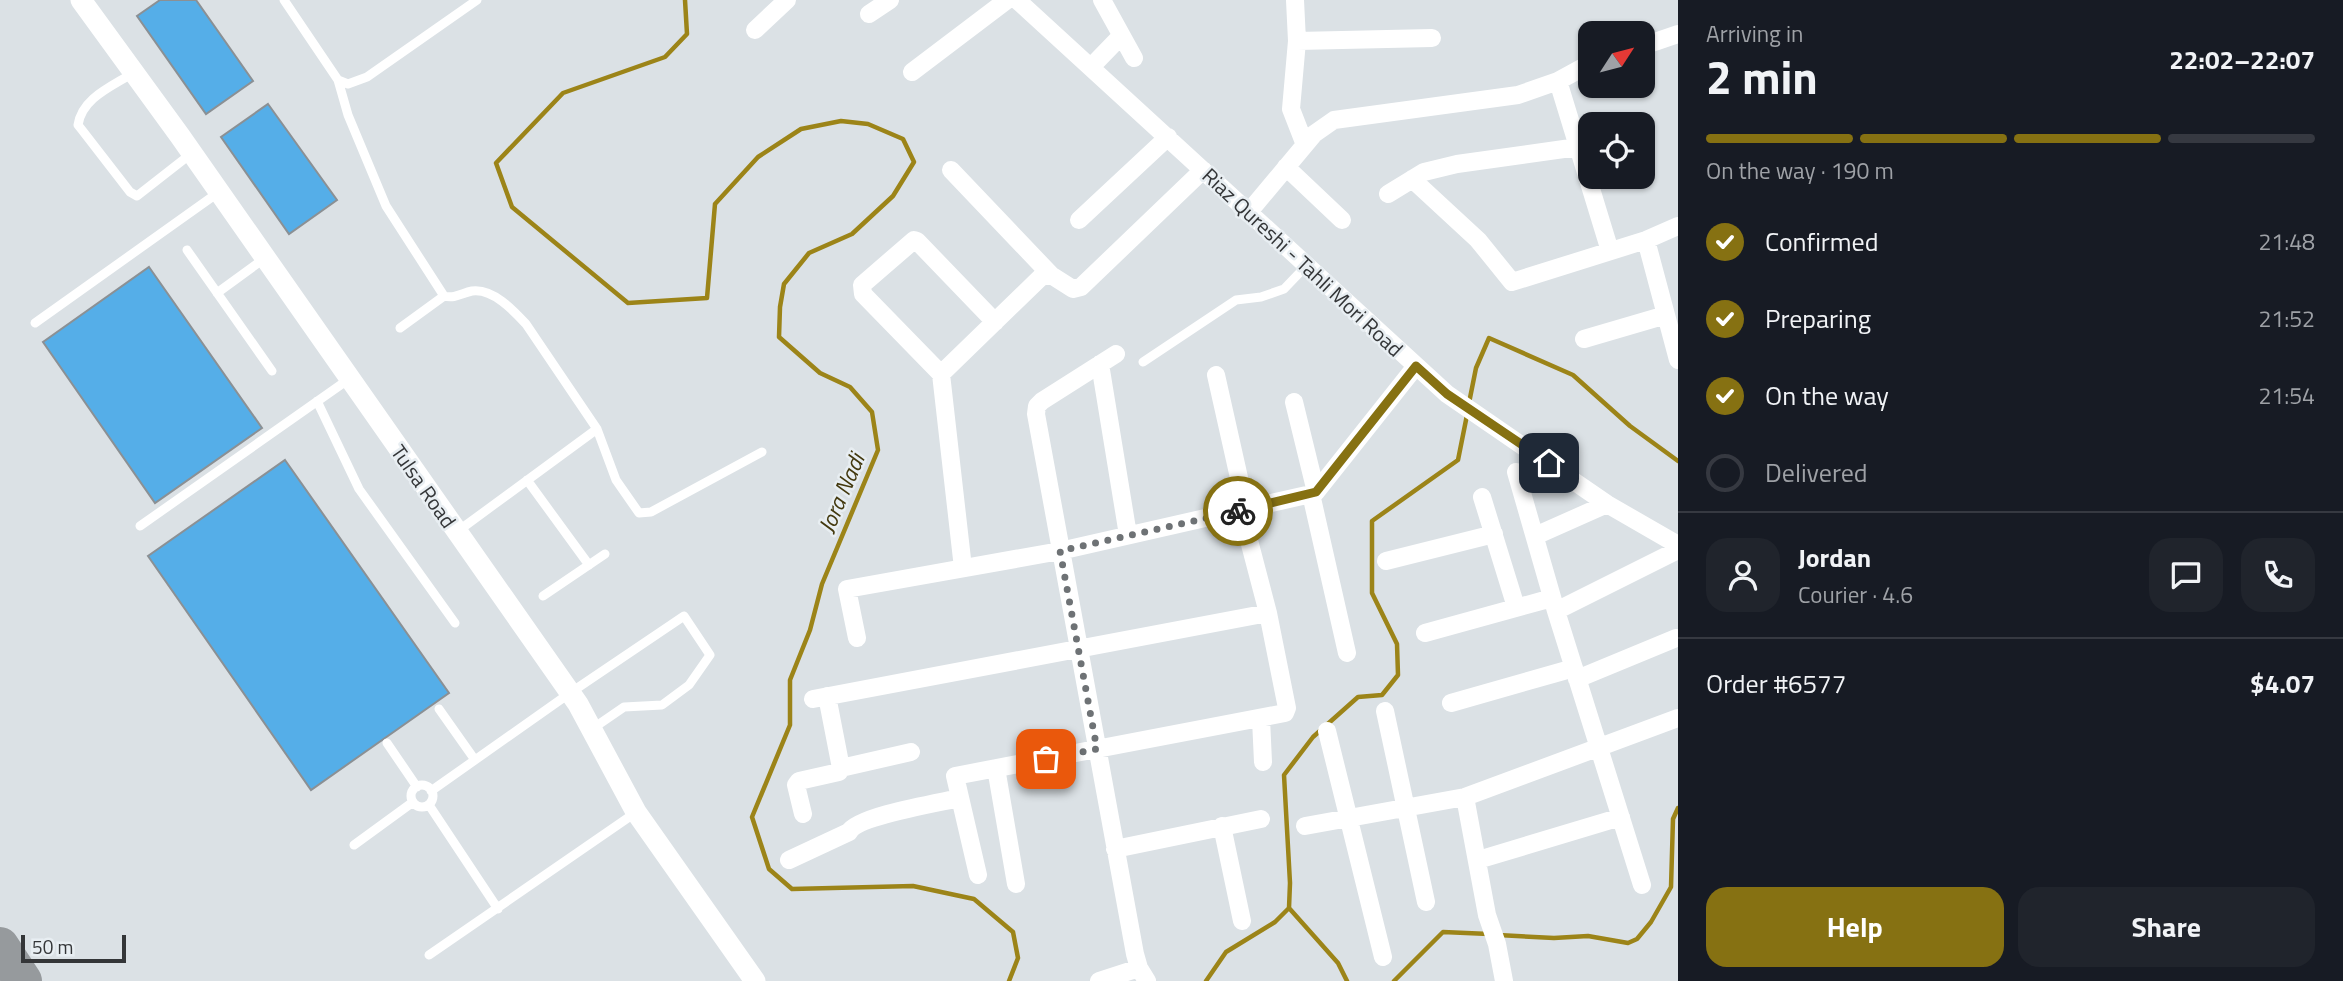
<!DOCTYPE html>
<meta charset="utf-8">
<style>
:root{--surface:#171b24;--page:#20242c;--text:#f1f3f6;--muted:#9ea1a6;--line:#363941;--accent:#867112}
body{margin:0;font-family:"Titillium Web",sans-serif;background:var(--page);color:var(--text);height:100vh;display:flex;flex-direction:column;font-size:26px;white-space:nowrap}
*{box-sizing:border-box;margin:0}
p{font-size:23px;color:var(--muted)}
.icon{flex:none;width:38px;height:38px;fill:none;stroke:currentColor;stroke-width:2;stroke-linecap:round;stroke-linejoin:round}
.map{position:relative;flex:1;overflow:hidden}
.sheet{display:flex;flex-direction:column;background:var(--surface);width:665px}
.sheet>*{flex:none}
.needle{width:46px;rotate:54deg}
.tools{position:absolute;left:1578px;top:21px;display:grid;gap:14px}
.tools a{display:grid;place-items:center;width:77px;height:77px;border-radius:14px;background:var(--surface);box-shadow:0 2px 5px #0004;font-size:35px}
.scale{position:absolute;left:21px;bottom:18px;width:105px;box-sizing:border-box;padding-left:7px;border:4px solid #343638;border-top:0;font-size:19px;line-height:24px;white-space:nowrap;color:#343638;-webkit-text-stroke:5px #e8eef2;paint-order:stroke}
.pin{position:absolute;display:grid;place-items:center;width:60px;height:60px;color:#fff;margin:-30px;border-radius:14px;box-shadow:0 4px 10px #0006}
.courier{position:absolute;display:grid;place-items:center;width:70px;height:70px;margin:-35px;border:5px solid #867112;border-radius:50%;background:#fff;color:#222;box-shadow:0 2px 9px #0007}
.overview em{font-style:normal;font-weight:700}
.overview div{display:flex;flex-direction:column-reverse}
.overview{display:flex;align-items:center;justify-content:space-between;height:119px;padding:0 28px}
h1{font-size:46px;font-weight:700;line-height:52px}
.bar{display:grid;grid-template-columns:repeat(4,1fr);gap:10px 7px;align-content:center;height:84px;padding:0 28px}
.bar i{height:9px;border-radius:5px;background:var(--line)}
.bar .on{background:var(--accent)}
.bar p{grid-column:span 4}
.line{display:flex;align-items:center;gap:18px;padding:0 28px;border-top:2px solid var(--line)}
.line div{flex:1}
.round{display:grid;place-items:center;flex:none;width:74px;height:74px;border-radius:21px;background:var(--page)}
ol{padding:0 28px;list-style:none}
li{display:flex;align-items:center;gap:21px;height:77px}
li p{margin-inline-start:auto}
li .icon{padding:7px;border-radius:50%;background:var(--accent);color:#fff;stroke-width:4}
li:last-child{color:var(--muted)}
li i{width:38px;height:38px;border:4px solid var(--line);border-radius:50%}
.cta{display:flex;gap:14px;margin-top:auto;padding:14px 28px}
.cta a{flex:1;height:80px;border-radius:21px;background:var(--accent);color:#fff;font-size:28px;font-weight:700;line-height:80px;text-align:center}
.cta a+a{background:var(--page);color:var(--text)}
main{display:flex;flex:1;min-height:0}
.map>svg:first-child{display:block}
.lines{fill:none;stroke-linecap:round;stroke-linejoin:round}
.stream{stroke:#9c8418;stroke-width:4.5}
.taxiway{stroke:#969a9d;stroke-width:38}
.building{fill:#55aee8;stroke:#8b9094;stroke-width:2}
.service{stroke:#fff;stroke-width:9}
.minor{stroke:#fff;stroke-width:18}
.tertiary{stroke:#fff;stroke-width:21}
.done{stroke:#6e7275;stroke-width:7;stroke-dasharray:0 12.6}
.route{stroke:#867112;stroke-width:9}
.labels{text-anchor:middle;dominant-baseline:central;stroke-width:5;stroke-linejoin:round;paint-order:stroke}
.street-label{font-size:21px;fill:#343638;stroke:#e8eef2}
.water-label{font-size:23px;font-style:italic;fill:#43390f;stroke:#e8eef2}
</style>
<main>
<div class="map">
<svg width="1678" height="981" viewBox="0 0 1678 981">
<rect width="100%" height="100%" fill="#dbe1e5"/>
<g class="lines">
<!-- stream -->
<path class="stream" d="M685,0L687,34L665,57L563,93L496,163L512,207L628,303L707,298L715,204L758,157L801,129L841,121L868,124L903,139L914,162L893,196L852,234L809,253L784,284L780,307L779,337L820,373L850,387L872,412L878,450L822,584L810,630L790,680V725L752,817L769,869L792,889L913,886L974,899L1013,932L1018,958L1009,981
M1469,403L1476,368L1489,338L1573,375L1630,426L1678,461
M1289,908L1338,963L1347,981
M1498,935L1554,938L1588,936L1628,943L1637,939L1651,922L1671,887L1673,819L1678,808
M1206,981L1226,952L1275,922L1289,908L1290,883L1284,775L1313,737L1358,697L1382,695L1398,675L1397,644L1372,593V521L1458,460L1467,415
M1394,981L1443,932L1489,934"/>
<!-- taxiway -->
<path class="taxiway" d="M0,946L23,981"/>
</g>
<!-- building -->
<path class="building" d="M160,0H196L253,81L206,114L137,16Z
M268,104L337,200L289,234L221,137Z
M149,267L262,428L155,503L43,342Z
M285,460L449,693L311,790L148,556Z"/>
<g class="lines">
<!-- service -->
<path class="service" d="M284,0L338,80L348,84L367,77L477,0
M133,73C111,87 82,98 78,125L82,130L130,192L137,196L192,153
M338,80L348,115L386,206L444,296C455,299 462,293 472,291C493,288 514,311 526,324L597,429L616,480L639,513L651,512L762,452
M187,250L272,371
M217,293L265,258
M35,323L219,192
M400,328L444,296
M1143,362L1236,300L1261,297L1284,289L1306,266
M317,401L359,489L455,623
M527,480L589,565
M140,526L349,379
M458,531L597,429
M543,596L605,554
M439,709L475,760
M387,743L417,787
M411 796a11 11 0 1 1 22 0a11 11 0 1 1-22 0Z
M431,791L570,693L684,616L710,655L689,685L662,705L624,707L592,729
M429,805L498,909
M354,845L413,802
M429,955L635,813"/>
<!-- minor -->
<path class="minor" d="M1017,0L1447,394L1607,504L1678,545
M1102,0L1134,58
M1295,0L1297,41L1291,109L1305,145
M869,14L890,0
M755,30L787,0
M1297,41L1432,38
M1643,46L1678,34
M1091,67L1121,36
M912,72L1007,0
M1558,81L1610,251
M1286,167L1342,220
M951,170L1051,275
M1412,179L1478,240L1512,282L1646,240L1678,226
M1388,194L1424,172L1457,164L1578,147
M1248,213L1314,134L1334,120L1518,95L1558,81L1591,63
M1079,220L1168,137
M1646,240L1678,360
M1584,339L1666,315
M1116,354L1042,401L1037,406L1036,414L1135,954L1139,968L1147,981
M1100,364L1128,535
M941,374L863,294L862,285L914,240L917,241L995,322
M1216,375L1246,509
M1294,402L1316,492
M1516,472L1556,611L1642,885
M1311,494L1347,653
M1482,497L1516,607
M1535,536L1607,504
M1386,561L1494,534
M963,568L941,374L1041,277L1051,275L1073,289L1081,287L1203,170
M1556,611L1678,550
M1425,633L1552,598
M857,638L847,589L1060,551L1311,494L1316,492L1416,366
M1577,679L1676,638
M827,696L841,768
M813,699L1268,613
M1451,703L1574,668
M1385,711L1426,902
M1261,719L1263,762
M1327,731L1383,957
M996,768L1016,884
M1465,797L1487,915L1497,944L1504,981
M803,814L796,785L799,781L839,772L841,768L911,752
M1222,826L1242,921
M1305,826L1465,797L1678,718
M1115,849L1261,819
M789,860L849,832C858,816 938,803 960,798
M1478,860L1621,817
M978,875L955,776L1285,713L1287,708L1268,613L1241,510
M1099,981L1139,968"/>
<!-- tertiary -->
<path class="tertiary" d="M81,0L180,136L578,704L636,812L755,981"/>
</g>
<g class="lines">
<!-- done -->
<path class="done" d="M1046,759L1097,749L1060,551L1238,511"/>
<!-- route -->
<path class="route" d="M1238,511L1316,492L1416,366L1447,394L1549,463"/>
</g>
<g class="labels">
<!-- street labels -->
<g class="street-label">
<text transform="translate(1303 262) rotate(43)">Riaz Qureshi - Tahli Mori Road</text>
<text transform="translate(424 486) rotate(55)">Tulsa Road</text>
</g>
<!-- water labels -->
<g class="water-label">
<text transform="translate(841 493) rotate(-67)">Jora Nadi</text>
</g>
</g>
</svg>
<div class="tools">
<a><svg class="needle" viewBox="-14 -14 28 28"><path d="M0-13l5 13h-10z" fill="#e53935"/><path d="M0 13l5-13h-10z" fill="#9ea1a6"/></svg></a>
<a><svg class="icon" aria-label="locate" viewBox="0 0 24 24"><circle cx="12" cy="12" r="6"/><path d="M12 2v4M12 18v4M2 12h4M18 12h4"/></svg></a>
</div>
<div class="scale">50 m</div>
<div class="pin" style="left:1046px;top:759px;background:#ea580c"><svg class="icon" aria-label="bag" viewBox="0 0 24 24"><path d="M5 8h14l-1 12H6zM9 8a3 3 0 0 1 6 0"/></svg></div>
<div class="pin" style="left:1549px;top:463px;background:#1f2937"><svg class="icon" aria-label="home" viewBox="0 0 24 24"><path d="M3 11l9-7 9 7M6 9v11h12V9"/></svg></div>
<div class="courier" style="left:1238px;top:511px"><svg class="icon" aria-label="bike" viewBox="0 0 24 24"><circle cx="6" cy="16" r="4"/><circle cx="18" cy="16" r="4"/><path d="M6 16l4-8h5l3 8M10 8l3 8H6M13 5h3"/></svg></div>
</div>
<section class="sheet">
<div class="overview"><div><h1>2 min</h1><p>Arriving in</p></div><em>22:02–22:07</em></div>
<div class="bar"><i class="on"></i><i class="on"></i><i class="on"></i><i></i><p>On the way · 190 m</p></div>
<ol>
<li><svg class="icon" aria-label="check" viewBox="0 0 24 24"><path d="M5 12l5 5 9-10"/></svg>Confirmed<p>21:48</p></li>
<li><svg class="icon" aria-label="check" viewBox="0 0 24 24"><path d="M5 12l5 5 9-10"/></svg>Preparing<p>21:52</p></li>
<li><svg class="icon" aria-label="check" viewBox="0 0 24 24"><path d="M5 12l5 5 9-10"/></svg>On the way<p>21:54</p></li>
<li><i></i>Delivered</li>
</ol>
<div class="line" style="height:126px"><a class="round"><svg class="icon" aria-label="person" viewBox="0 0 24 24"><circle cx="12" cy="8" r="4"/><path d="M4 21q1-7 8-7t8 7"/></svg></a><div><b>Jordan</b><p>Courier · 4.6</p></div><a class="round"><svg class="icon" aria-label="chat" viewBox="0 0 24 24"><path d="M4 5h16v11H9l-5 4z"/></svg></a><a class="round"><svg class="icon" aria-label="phone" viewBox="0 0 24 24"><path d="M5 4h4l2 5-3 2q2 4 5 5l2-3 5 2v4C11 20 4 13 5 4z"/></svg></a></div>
<div class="line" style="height:91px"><div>Order #6577</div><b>$4.07</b></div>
<div class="cta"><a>Help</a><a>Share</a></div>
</section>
</main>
